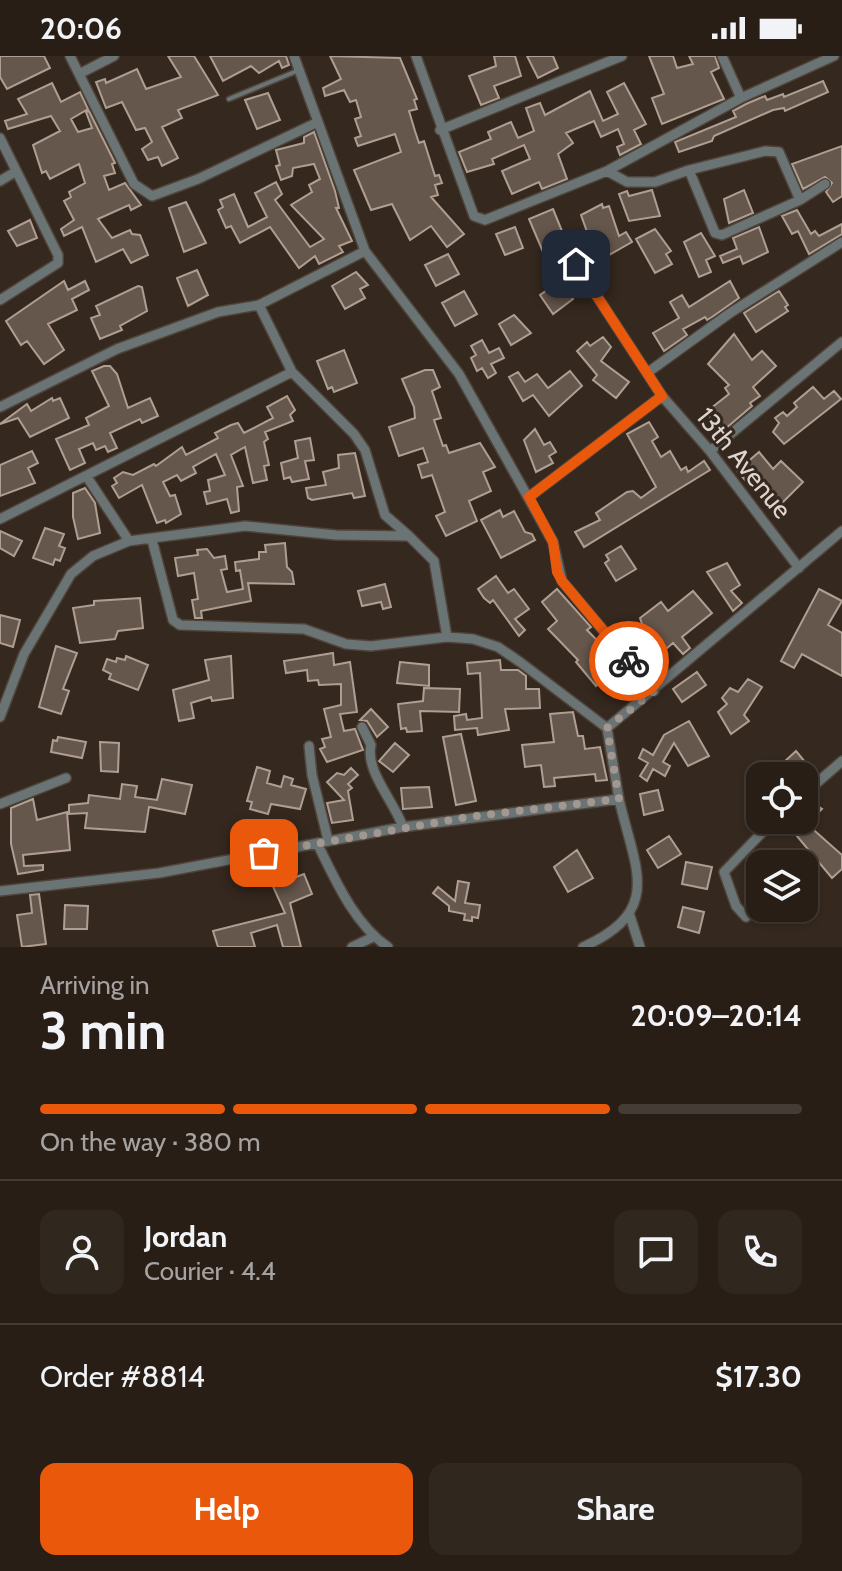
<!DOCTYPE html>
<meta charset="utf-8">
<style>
:root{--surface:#281e16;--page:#30271f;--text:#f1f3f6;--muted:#a5a2a1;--line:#443c35;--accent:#ea580c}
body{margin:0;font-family:Cabin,sans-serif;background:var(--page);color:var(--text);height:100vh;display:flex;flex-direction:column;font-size:30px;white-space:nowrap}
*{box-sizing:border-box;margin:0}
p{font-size:26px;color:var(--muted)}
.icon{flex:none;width:44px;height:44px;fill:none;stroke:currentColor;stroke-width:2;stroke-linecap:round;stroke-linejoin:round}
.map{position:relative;height:891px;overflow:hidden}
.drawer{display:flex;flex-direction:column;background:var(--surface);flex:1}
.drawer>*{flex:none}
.fabs{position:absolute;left:746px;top:706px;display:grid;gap:16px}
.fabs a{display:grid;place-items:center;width:72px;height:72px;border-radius:16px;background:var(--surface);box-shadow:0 2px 6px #0004,0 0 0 2px var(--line);font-size:40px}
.pin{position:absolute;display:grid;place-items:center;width:68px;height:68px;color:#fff;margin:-34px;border-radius:16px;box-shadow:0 4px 12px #0006}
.courier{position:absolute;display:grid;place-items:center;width:80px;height:80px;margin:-40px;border:6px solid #ea580c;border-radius:50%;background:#fff;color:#222;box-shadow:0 2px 10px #0007}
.headline em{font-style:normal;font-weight:700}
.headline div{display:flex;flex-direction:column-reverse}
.headline{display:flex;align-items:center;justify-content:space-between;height:136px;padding:0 40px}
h1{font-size:52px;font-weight:700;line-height:60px}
.bar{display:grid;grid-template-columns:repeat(4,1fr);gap:12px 8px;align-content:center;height:96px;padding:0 40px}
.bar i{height:10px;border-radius:6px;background:var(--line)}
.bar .current{background:var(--accent)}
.bar p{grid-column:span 4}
.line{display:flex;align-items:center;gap:20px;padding:0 40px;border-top:2px solid var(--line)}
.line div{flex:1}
.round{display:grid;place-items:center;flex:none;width:84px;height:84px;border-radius:16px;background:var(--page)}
.button{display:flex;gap:16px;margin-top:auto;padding:16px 40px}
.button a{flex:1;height:92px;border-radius:16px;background:var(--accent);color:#fff;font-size:32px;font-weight:700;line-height:92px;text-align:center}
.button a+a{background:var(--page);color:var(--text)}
.status{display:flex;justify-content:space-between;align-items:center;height:56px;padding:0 40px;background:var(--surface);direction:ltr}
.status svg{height:22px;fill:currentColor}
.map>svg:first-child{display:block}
.building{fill:#66574c;stroke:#af9e92;stroke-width:2}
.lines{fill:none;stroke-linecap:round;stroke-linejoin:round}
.lane-casing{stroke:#50443a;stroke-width:7}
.street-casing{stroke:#50443a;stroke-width:12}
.lane{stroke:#6b7475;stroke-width:4}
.street{stroke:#6b7475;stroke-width:9}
.done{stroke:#a39891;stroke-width:8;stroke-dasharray:0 14.4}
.route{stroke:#ea580c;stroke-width:10}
.labels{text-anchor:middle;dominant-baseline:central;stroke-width:6;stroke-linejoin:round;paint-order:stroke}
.street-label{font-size:26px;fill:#ded5cf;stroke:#35281e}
</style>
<div class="status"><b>20:06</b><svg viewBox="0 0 49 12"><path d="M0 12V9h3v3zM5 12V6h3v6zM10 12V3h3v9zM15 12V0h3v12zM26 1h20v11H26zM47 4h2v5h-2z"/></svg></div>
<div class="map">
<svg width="842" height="891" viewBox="0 0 842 891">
<rect width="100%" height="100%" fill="#35281e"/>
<!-- building -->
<path class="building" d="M0,0H44L50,12L7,33L0,21Z
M168,0H194L218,39L178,54L182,62L162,71L178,102L162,110L158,101L148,104L142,93L152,86L145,72L136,74L122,46L106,52L96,26L105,23L106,27L137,13L146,33L181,21Z
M210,0H286L289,9L282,12L279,5L259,17L251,10L223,25Z
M330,0L400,2L417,43L414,44L417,53L409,55L415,75L419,87L424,85L435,120L439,119L442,127L435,129L438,139L431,141L464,178L447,191L431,170L410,184L392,148L371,154L354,114L401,96L395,78L358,90L355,82L361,80L355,63L361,61L356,44L350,46L344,34L325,40L323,32L341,23Z
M494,0H515L521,20L494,30L499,42L481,49L469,20L496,10Z
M527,0H553L558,12L538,22Z
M649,0H673L677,12L693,8L689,0H715L719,12L711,16L724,43L662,68L652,42L664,38Z
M823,25L828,36L785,55L784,52L773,54L714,80L712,85L679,96L675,86L736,61L733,55L746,48L765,40L767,44L783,38L784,41Z
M52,27L61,46L80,36L88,53L71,63L78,76L92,72L86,56L89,55L115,107L112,108L115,117L104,120L109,134L125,127L141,149L131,154L129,149L98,163L112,182L130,174L132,178L140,179L148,199L131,207L123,193L96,206L82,171L64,180L61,173L74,164L64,145L71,141L69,136L85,127L79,108L50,123L46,115L42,117L33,89L60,75L51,60L8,73L5,65L27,58L18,43Z
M624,27L646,68L634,74L641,88L620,99L617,91L624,88L618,73L601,81L594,65L566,77L573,87L558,98L567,123L542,133L539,126L512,138L502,115L530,103L524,89L492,103L494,108L467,116L459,96L491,83L488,76L511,66L518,82L534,75L526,52L540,47L545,59L590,35L603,65L618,58L607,36Z
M268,37L280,64L257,73L245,44Z
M314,76L335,135L339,152H336L352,185L339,190L343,196L319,208L315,200L299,212L270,171L240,187L231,170L226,172L218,154L223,151L220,144L234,138L248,171L267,161L255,137L276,126L282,138L275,144L310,191L324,183L291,149L312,136L309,129L320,123L314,108L293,112L292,120L281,124L276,110L280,109L276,94L304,87V81Z
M842,90V140L833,146L826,136L832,127L825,121L803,133L792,108Z
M652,134L660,160L629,165L619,138L627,135L629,140Z
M744,134L753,157L729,167L724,143Z
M186,146L206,187L184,196L169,152Z
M602,148L603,152L609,150L619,180L626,176L632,186L609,199L607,195L594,200L596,205L586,209L579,192L591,187L581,159Z
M553,153L564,180L555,183L558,190L543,196L529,163Z
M797,154L811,178L815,175L819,180L842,168V178L809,198L798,175L792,178L782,160Z
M30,164L37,182L17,190L8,175Z
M515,171L523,192L505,199L496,178Z
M759,171L768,196L743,208L740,200L723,207L720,200L737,193L733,182Z
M655,173L671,195L666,198L672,208L655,217L636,183Z
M701,177L715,200L706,204L711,216L699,221L684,186Z
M448,198L459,218L436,230L425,209Z
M197,214L208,239L188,250L177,222Z
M356,216L368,229L360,233L365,242L345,253L332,230Z
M64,225L68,234L85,225L89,234L72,243L77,254L48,268L64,294L44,308L27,285L21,289L6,265Z
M560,225L573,243L553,258L540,239Z
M730,225L739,242L712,261L707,264L705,261L683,273L687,279L664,295L653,277L679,262L670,246L682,239L689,251Z
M138,230L142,231L147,255L120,270L122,274L100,283L91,262L100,259L96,250Z
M464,235L477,258L455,270L442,247Z
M779,235L788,249L785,251L788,255L756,276L744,257Z
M514,259L531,277L511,289L499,268Z
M734,278L752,304L762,295L776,310L753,331L760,340L750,347L752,350L725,373L710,362V353L729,338L725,332L729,329L708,308Z
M603,281L611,291L601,305L629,326L616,342L593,324L597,319L577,295L587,286L590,290Z
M482,284L489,297L499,292L504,302L491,308L496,317L488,322L482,312L477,315L471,302L476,299L471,290Z
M344,294L357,327L334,336L332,331L328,333L317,305Z
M104,310H110L117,318L128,352L150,342L158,360L142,367L140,363L110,377L117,392L108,396L105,390L96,394L93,387L79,393L85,407L70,414L56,383L89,369L86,362L109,350L92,315Z
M425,314H433L440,331L432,335L441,362L434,364L443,390L446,389L449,397L480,387L495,411L483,416L491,435L469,445L477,465L446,480L436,460L445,456L432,419L422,422L418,409L428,406L423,392L399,400L389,371L415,362L414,351L402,323Z
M570,315L582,330L549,360L533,339L523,345L509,321L518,316L525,326L537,318L548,332Z
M813,331L824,343L834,335L841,343L784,388L773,376L779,367L775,362L783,356L787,360L797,351L794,347Z
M287,340L295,354L290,359L293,365L265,376L268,383L264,386L269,409L264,410L267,424L253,427L245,391L231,399L243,430L237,431L239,455L231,457L227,443L207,448L204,436L210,435L208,424L225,419L216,398L193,411L196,417L181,425L177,419L163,426L170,440L175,439L181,458L166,467L165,464L157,467L142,429L119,442L112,430L117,427L114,422L123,416L133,419L154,408L156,410L182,391L186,399L218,382L215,377L231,369L238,367L244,377L273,362L267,351Z
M52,342L53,345L60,342L69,362L30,381L18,362L0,368L27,348L31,355Z
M649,366L658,381L652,385L661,401L670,395L681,414L686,411L688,416L704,405L710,414L584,491L575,476L600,464L596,457L627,436L633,435L641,442L656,431L627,378Z
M535,373L544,389L550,386L556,396L549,400L553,407L536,416L524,384Z
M310,382L314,404L305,405L309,423L292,426L290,421L284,423L281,407L298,402L295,385Z
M32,395L38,407L28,412L35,427L0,440V409Z
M759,396L773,413L781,405L803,426L782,447L753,419L746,425L737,415Z
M355,397L365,440L354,442L352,437L312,444L308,442L306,432L326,429L323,416L339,412L338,399Z
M85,432L95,447L100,477L78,483L73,461V437Z
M500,454L503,461L514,455L525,476L532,478L535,484L501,502L481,464Z
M45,472L64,478L59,490L65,492L60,505L55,503L53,509L33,502Z
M0,475L22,485L14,500L0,492Z
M285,487L287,511L292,516L294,528L248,527L251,545L201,555L202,562H195L192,544L198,543L194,517L178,520L175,502L198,499L197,494L207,493L214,502L225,500L227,513L221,514L227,536L243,533L240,514L236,515L235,506L259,503V496H266L265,489Z
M621,490L636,513L616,525L605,507L609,504L606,499Z
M727,507L740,529L731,535L742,547L733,555L707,516Z
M496,520L508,537L514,533L529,553L515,563L525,574L519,580L493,544L490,547L484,542L478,533Z
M385,528L391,551L383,553L381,546L362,550L358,535Z
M557,533L591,571L587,574L621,609L596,630L576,606L578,604L548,573L557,565L542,546Z
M819,533L842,545L828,569L842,577V620L802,598L794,612L781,605Z
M693,535L712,557L682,581L690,592L683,598L673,587L660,598L647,582L640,562L661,546L668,555Z
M140,542L143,572L118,575L115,583L80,587L73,552L94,549V545Z
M0,559L20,564L13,591L0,587Z
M56,590L77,597L63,633L69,635L61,658L39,651Z
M333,597L334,609L350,606L357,656L340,658L344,675L355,673L363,694L327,706L320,693L325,691L322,683L331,681L324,653L341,649V628L319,629L318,624L308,625L307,614L286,617L284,605Z
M126,600L148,609L138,634L109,623L111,618L103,614L107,603L116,606L117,602L125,604Z
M231,600L233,642L212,645L211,641L191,647L194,662L179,665L173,634L209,624L205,604Z
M500,604L501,614H518L526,620V633H539L540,652L505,653L509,674L478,679L477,672L455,674L454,660L466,658L467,664L482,662L480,617L468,618L467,607Z
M400,606L429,609V630L397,627Z
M697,616L706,629L682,646L673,633Z
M748,623L762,631L744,659L749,665L731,678L718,656L727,648L722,642L730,632L738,636Z
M424,632L460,633L459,656L420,655L422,675L407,676L406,672L401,673L398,648L423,645Z
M371,653L388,671L377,681L367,665L360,664Z
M573,656L578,680H583L585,693L600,691L607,724L596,725L595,718L554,722L555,730L544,731L541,709L525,711L522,689L554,686L550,658Z
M689,665L709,700L688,710L674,687L663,706L670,710L665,720L653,713L647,725L640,720L648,707L639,702L643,693L653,699L664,679Z
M461,678L476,745L456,749L443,681Z
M58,681L86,686L82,702L51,696L53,684L57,685Z
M100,686L119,687L118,716L101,715Z
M395,687L409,699L393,716L379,705Z
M796,695L810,712L800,720H769Z
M257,711L270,715L267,727L281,731L284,720L293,723L291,729L306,733L300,753L271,748L268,758L250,753L252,746L247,745Z
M351,712L358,719L348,728L352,732L348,735L353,764L332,767L327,747L344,744L327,726L337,717L344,719Z
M162,723L192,729L185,758L149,751L145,776L85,772L87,757L69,758V749L88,747L89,739L120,743L122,728L137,730L135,741L157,744Z
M429,731L432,751L403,753L401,732Z
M658,734L663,754L644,759L640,738Z
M33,743L37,764L67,756L70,794L23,799L24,810L43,809V814L18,818L11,788V752Z
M813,747L822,753L807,768L842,799V813L832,822L791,773L804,764L808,758L805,755Z
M669,780L681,798L658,812L647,794Z
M577,794L593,822L568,836L554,811Z
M279,802L288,824L304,818L312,838L290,847L301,891H283L277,869L251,877L255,891H218L213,875L285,857L262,806Z
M686,806L712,811L707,833L682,828Z
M458,825L469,827L465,847L480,849L478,862L472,861V865L464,864L465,858L449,855V850L433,837L438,831L455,845Z
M39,838L46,888L22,891L17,859L32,857L30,839Z
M65,849L88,850L87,873H64Z
M683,851L704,856L699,877L678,871Z"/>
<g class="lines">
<!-- lane casing -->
<g class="lane-casing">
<path id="lane" d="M229,43L297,15"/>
</g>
<!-- street casing -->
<g class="street-casing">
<path id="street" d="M70,0L134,128L152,140L198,123L318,66
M294,0L365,195L459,318L553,486L562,525L654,635
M416,0L474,160L485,164L607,115L741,42L834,0
M722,0L741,42
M79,18L114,0
M440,74L622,0
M0,82L58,199V207L0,244
M689,114L715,177L722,179L800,144L825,128
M607,115L627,126H655L689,114L765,95L779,96L800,144
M0,125L15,116
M576,208L662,340L710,395L799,512
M259,249L292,316L354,378L365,394L385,459L409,480
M647,317L730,257L842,186
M0,351L117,293L218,256L259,249L365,195
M710,395L842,286
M87,421L129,485
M529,441L662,340
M0,463L292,316
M0,661L24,598L54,547L71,518L93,500L129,485L245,470L336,479L409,480L434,505L447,581
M362,671L371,689C365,715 394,745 403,771
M607,672L842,475
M309,690L312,719L328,784
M804,738L842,705
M0,748L66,722
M317,787C335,823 354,868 388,891
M0,835L159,817L403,771L619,743L607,672L520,606L498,591L473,583L447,581L371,590L346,588L304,573L180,569L173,564L152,484
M630,860L640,891
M746,861L736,850L724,816L774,764
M352,891L373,881
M583,891C664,854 635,814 619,743"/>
</g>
<!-- lane -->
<use href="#lane" class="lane"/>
<!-- street -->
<use href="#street" class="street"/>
</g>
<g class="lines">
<!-- done -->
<path class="done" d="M264,797L468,761L619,743L607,672L654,635L629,605"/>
<!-- route -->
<path class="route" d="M576,208L662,340L529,441L553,486L557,516L562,525L629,605"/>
</g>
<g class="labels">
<!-- street labels -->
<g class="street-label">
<text transform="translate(744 407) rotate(51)">13th Avenue</text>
</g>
</g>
</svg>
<div class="fabs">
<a><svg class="icon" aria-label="locate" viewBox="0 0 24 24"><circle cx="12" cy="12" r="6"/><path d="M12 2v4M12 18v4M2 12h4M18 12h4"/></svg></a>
<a><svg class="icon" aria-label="layers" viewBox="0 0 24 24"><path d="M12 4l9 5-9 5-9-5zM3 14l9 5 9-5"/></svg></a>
</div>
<div class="pin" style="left:264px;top:797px;background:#ea580c"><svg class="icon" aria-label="bag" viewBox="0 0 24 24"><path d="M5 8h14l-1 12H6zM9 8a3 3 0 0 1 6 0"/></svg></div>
<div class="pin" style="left:576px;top:208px;background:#1f2937"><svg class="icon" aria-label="home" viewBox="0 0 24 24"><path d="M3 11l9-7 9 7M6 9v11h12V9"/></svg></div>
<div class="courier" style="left:629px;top:605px"><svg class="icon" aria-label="bike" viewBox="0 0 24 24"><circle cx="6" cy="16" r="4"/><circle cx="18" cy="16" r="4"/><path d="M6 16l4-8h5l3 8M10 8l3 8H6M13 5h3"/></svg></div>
</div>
<section class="drawer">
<div class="headline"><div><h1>3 min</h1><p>Arriving in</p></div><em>20:09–20:14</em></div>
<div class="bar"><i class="current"></i><i class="current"></i><i class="current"></i><i></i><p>On the way · 380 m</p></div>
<div class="line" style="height:144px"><a class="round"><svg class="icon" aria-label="person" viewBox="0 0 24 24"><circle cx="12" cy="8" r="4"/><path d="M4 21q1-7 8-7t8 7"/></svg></a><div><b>Jordan</b><p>Courier · 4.4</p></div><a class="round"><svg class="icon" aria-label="chat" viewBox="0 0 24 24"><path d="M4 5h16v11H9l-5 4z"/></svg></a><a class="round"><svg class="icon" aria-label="phone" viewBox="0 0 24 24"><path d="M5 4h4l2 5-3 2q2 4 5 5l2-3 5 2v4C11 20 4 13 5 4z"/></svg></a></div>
<div class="line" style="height:104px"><div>Order #8814</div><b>$17.30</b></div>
<div class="button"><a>Help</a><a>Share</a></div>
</section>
